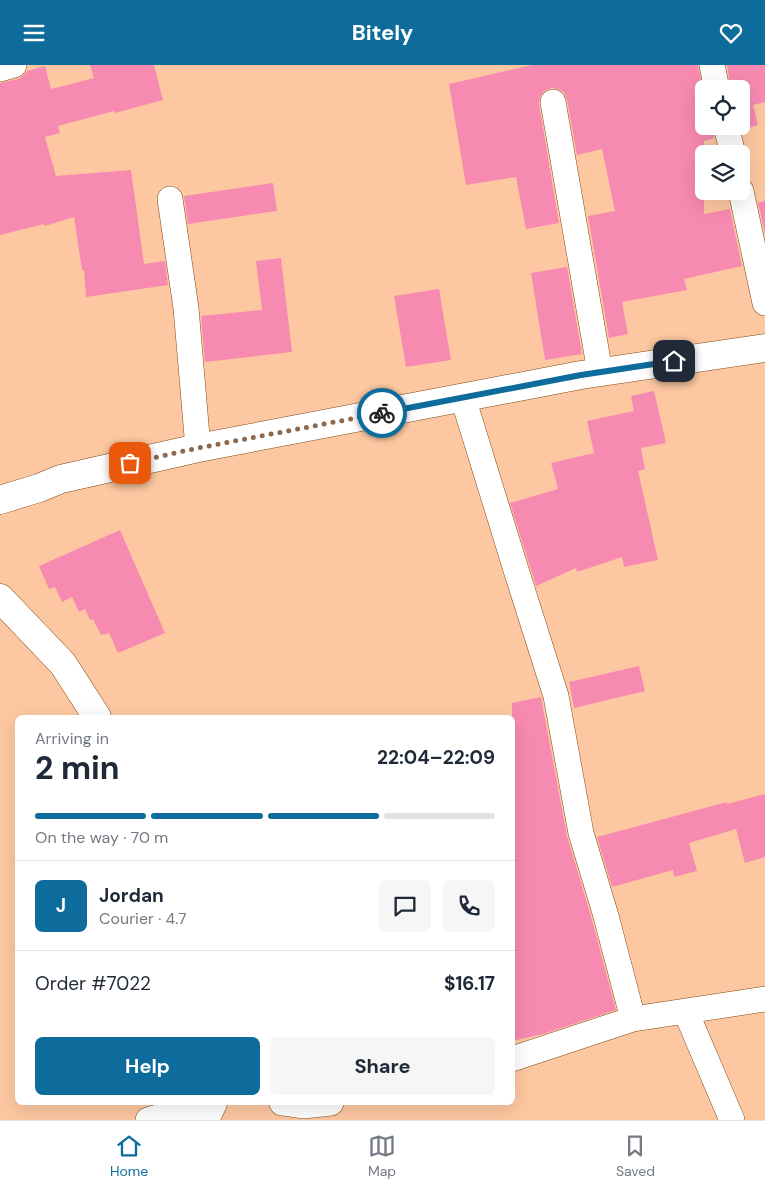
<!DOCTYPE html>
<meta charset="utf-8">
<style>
:root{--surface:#fff;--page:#f6f6f7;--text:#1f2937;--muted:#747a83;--line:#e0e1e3;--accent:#0d6c9b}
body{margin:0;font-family:"DM Sans",sans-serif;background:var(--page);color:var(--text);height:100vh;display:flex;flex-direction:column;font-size:19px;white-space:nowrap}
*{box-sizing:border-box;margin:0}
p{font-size:16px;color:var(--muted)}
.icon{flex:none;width:28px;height:28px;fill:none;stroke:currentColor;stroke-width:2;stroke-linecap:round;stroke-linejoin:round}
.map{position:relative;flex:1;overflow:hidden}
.details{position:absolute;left:15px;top:650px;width:500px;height:390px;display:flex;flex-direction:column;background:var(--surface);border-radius:8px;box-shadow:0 5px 20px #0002}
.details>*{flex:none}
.fabs{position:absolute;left:695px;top:15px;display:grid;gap:10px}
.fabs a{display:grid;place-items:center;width:55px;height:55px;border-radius:8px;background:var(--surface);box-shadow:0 5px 20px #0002;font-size:25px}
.pin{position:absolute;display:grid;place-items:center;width:42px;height:42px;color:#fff;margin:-21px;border-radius:10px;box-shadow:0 2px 8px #0006}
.courier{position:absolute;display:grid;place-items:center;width:50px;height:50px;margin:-25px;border:4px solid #0d6c9b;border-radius:50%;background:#fff;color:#222;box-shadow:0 1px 6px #0007}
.overview em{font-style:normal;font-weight:700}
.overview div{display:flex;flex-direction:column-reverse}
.overview{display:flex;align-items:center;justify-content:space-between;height:85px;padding:0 20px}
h1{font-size:32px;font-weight:700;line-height:38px}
.bar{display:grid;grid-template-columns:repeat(4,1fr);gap:8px 5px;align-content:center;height:60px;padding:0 20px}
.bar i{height:6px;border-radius:4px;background:var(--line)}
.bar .active{background:var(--accent)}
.bar p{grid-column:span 4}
.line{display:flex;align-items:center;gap:12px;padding:0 20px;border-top:1px solid var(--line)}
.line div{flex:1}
.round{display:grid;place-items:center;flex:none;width:52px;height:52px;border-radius:8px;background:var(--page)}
.primary-button{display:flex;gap:10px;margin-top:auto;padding:10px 20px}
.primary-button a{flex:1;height:58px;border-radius:8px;background:var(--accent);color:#fff;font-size:20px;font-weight:700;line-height:58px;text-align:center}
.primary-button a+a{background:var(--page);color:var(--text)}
header{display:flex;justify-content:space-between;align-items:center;height:65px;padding:0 20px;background:var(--accent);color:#fff;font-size:22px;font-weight:700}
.tab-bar{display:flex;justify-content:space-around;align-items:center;height:70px;border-top:1px solid var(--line);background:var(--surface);font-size:14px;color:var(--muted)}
.tab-bar a{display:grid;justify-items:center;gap:2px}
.tab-bar .active{color:var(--accent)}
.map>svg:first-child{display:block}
.building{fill:#f78ab1}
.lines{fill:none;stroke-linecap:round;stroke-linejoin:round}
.minor-casing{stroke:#814814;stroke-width:26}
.secondary-casing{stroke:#814814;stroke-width:29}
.minor{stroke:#fff;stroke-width:25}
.secondary{stroke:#fff;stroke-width:28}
.done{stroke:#8c684d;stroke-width:5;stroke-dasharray:0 9}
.route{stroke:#0d6c9b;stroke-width:6}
</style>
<header><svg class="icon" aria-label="menu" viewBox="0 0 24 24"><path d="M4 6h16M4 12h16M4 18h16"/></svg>Bitely<svg class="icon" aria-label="heart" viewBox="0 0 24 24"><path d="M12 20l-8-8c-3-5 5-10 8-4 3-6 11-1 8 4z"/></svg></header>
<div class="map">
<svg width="765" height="1055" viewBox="0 0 765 1055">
<rect width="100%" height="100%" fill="#fdc8a1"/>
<!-- building -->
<path class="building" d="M90,0H154L163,35L115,48L114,46L58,61L60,68L45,72L56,111L131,105L144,199L165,196L168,220L86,232L84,205H82L74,152L45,161L44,159L0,170V18L18,14L24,10L27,6L45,1L51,24L94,13Z
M532,0H698L704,29V61H712L714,73L704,76V149L730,144L742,201L684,214L687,225L622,237L628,269L609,273L588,151L615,146L602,84L577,90L567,35L564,27L558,24L551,23L544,26L540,32L539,39L559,158L526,164L516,112L466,120L449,19Z
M727,0H765V37L753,40L758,60L742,65L741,24H731Z
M273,118L277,146L188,159L184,131Z
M765,136V169L758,138Z
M281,193L292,287L205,297L201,251L262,245L256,196Z
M567,202L582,289L545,295L531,208Z
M439,224L451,295L406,302L394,231Z
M654,326L666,378L641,383L645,404L638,406L658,495L624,502L622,492L577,507L576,503L536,521L510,438L558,424L551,398L594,388L587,356L634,346L631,331Z
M120,465L165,568L118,588L109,568L101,570L93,554L90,555L85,544L79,547L72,532L62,537L55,522L49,524L39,501Z
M639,601L645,626L574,643L569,617Z
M541,632L567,771L592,855L616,945L543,969L512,976V638Z
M765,729V792L745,798L736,764L689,778L697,806L674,812L673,805L612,822L597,772L727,737V739Z"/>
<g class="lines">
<!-- minor casing -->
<g class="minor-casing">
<path id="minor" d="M712,0L717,24
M0,4L14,0
M553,37L600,307
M726,61L733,89
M741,126L765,238
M170,134L186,243L198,383
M463,333L517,508L556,631L581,768L606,851L633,954
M686,947L732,1055
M512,994L633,954L765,934
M282,1038L303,1041L331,1038
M148,1055L204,1038"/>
</g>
<!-- secondary casing -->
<g class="secondary-casing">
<path id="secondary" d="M0,435L39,423L61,414L198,383L581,310L765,283
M0,533L63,599L97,652
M205,1055L213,1038"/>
</g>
<!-- minor -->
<use href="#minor" class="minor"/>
<!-- secondary -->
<use href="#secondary" class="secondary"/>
</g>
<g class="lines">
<!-- done -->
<path class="done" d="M130,398L198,383L382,348"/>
<!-- route -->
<path class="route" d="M382,348L581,310L674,296"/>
</g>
</svg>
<div class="fabs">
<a><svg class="icon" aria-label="locate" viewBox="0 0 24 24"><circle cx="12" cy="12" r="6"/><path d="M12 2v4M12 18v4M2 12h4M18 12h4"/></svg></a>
<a><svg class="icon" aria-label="layers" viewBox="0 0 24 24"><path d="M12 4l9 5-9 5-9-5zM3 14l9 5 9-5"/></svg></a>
</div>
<div class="pin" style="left:130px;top:398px;background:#ea580c"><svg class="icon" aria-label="bag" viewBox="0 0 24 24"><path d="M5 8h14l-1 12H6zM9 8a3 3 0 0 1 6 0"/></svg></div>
<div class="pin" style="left:674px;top:296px;background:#1f2937"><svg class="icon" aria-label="home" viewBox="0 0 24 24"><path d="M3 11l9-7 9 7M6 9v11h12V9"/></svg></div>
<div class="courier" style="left:382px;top:348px"><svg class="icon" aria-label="bike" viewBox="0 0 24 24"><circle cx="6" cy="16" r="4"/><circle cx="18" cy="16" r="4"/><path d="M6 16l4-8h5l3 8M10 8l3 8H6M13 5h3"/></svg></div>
<section class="details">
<div class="overview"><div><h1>2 min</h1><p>Arriving in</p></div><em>22:04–22:09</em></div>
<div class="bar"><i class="active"></i><i class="active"></i><i class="active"></i><i></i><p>On the way · 70 m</p></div>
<div class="line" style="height:90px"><b class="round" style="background:var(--accent);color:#fff">J</b><div><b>Jordan</b><p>Courier · 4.7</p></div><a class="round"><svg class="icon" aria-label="chat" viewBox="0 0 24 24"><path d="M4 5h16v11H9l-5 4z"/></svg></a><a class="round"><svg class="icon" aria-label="phone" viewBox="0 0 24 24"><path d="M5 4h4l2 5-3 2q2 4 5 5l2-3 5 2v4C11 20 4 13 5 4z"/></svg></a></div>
<div class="line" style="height:65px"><div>Order #7022</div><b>$16.17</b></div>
<div class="primary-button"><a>Help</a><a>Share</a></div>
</section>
</div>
<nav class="tab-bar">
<a class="active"><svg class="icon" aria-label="home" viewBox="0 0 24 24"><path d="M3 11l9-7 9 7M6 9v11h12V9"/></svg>Home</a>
<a><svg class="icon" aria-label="map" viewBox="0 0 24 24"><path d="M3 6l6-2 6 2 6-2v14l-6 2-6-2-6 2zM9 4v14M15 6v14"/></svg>Map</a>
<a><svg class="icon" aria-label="saved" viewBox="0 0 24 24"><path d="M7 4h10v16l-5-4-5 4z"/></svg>Saved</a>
</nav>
